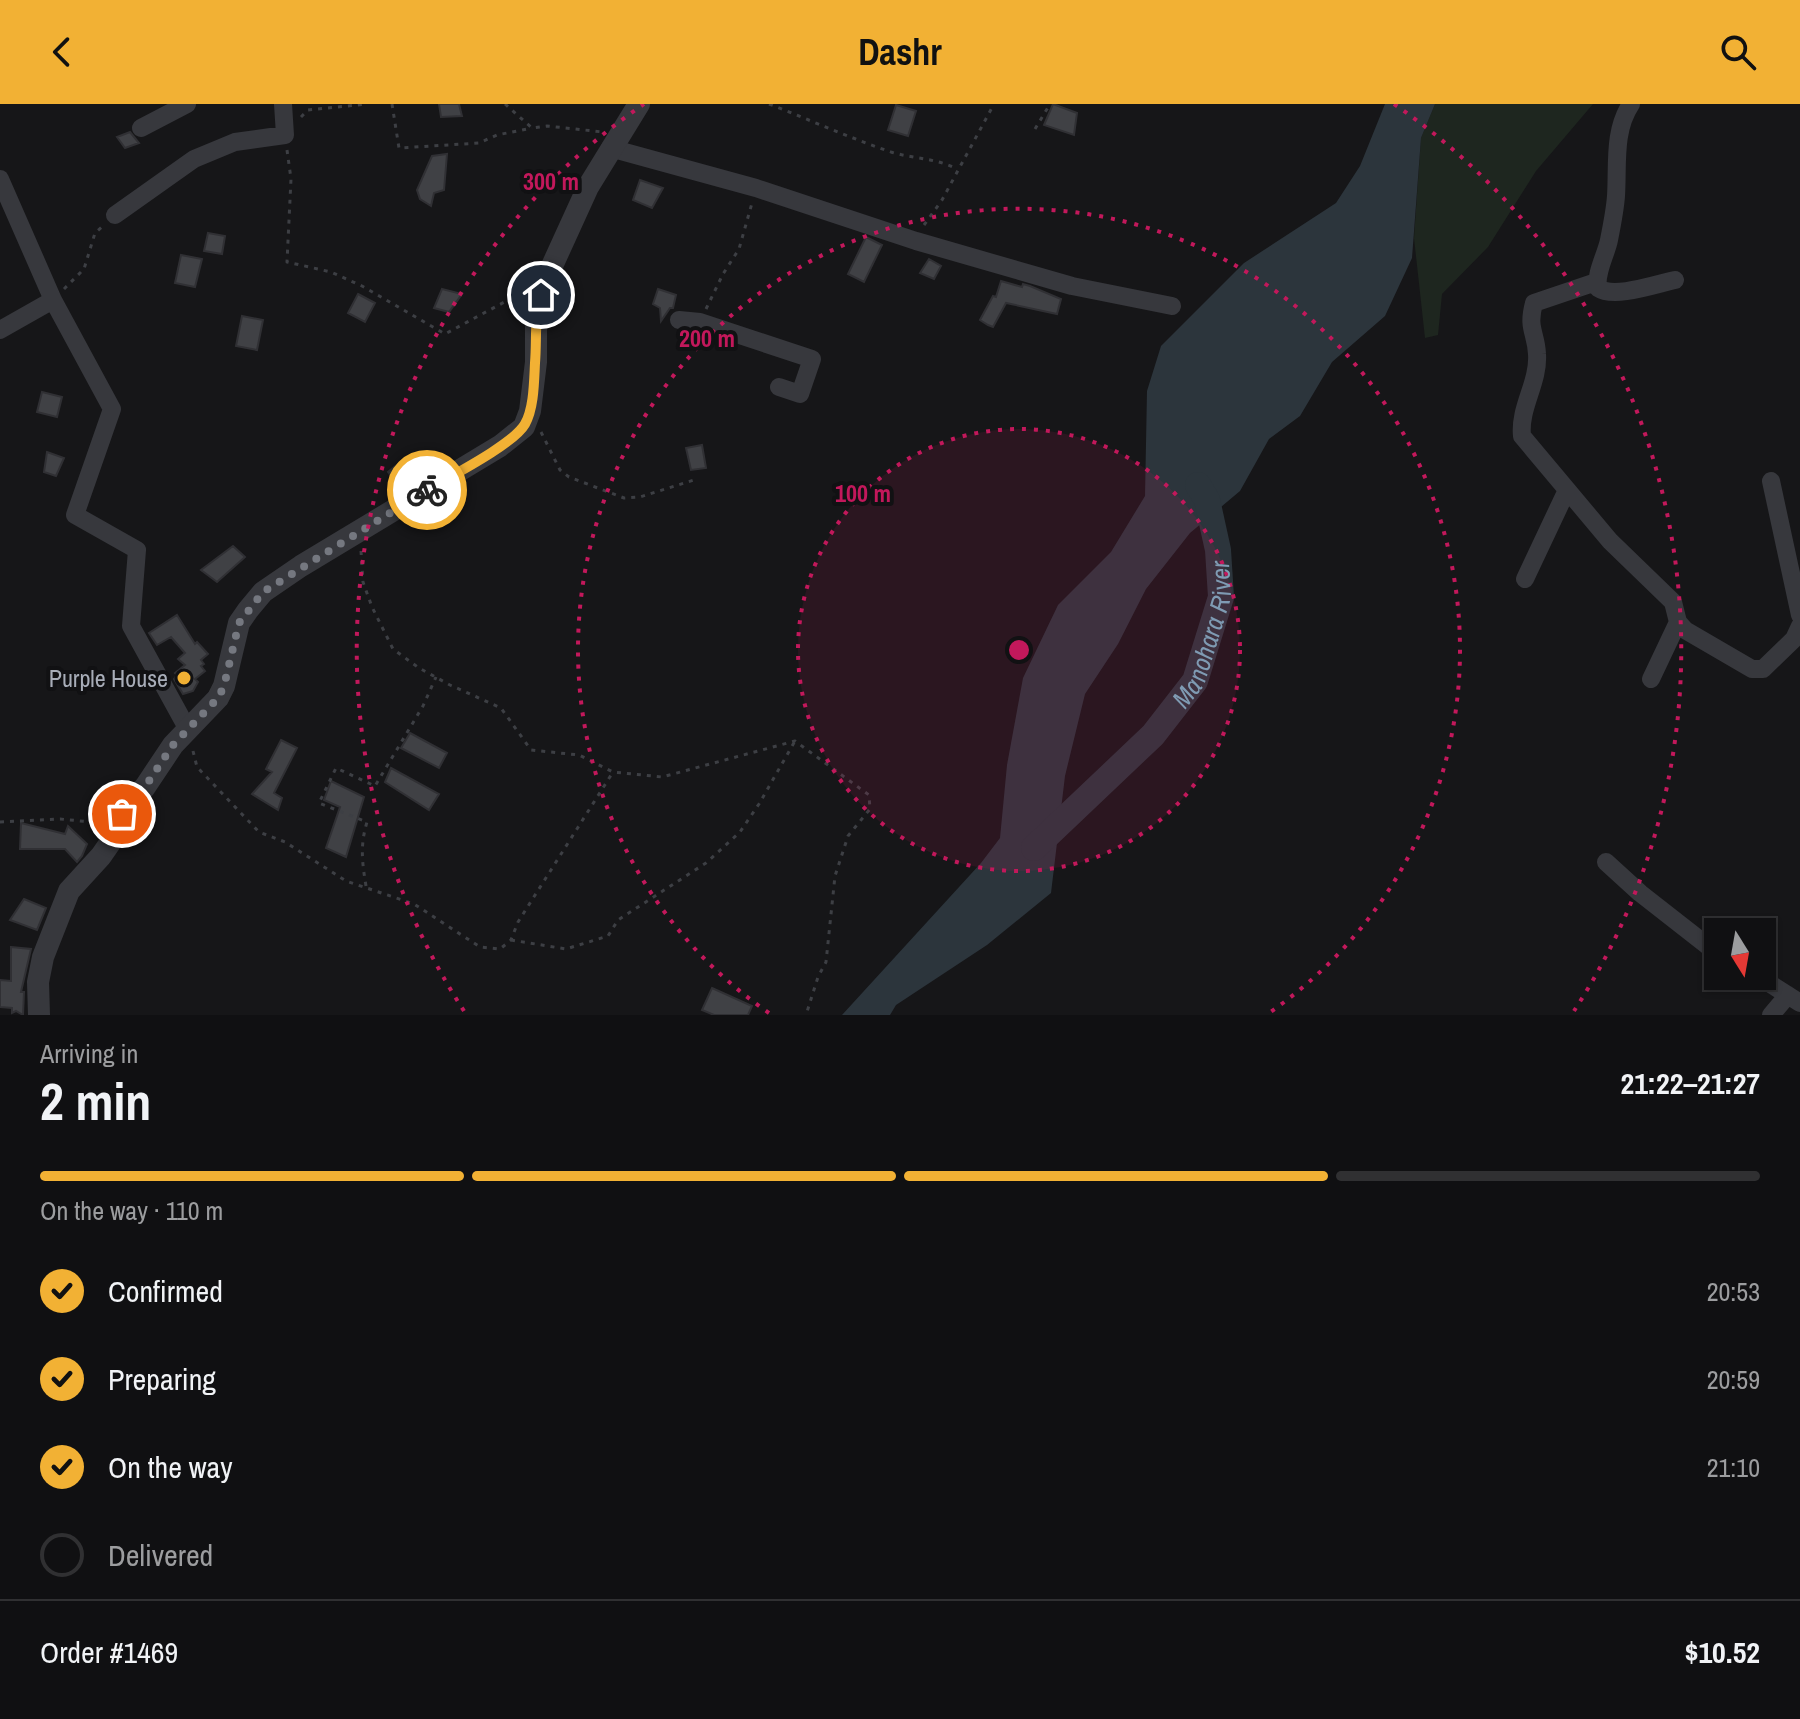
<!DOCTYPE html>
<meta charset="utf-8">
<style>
:root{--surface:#101012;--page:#19191b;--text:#f1f3f6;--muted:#9c9d9f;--line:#303032;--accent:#f2b134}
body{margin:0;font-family:"Archivo Narrow",sans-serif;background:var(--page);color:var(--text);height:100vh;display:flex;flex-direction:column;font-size:30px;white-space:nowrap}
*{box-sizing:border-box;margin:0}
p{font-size:26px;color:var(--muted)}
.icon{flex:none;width:44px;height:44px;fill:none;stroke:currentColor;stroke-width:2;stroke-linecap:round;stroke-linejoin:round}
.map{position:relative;height:911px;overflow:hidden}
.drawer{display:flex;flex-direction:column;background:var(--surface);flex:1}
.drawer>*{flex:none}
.needle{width:52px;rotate:169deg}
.fabs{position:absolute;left:1704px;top:814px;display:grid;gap:16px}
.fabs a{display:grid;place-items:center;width:72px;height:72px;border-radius:0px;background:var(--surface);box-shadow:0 2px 6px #0004,0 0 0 2px var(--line);font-size:40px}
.pin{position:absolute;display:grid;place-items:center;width:68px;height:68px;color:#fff;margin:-34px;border:4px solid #fff;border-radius:50%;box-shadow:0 2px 8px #0007}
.courier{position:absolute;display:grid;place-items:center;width:80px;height:80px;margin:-40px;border:6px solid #f2b134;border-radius:50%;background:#fff;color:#222;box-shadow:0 2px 10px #0007}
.overview em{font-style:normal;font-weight:700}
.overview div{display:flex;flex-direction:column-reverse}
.overview{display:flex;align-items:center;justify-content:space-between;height:136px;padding:0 40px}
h1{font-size:52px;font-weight:700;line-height:60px}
.bar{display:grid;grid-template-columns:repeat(4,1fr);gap:12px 8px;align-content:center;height:96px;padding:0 40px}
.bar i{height:10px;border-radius:6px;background:var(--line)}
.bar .active{background:var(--accent)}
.bar p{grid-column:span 4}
.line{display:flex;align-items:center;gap:20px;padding:0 40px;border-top:2px solid var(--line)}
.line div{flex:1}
ol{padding:0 40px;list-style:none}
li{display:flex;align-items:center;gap:24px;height:88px}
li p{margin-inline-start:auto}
li .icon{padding:8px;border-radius:50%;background:var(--accent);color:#111;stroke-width:4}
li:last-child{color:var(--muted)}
li i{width:44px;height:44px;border:4px solid var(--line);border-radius:50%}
header{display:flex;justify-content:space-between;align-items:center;height:104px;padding:0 40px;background:var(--accent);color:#111;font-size:36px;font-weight:700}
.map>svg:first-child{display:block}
.green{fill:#1e261f}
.water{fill:#2c353c}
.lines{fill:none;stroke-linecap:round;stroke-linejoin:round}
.river{stroke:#2c353c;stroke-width:26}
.building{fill:#404145;stroke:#303034;stroke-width:2}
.path{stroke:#3d3f44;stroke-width:3;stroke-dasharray:4 6;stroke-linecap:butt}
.minor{stroke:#37383d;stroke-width:18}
.tertiary{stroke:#37383d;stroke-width:22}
.done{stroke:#757880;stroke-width:8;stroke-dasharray:0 14.4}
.route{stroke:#f2b134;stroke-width:10}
.ring{fill:none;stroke:#c2185b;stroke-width:4;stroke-dasharray:4 8}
.poi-dot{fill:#f2b134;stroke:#111113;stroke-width:3}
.labels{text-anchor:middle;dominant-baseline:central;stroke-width:8;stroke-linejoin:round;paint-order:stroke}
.poi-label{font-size:24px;fill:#a8adb8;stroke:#111113;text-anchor:end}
.water-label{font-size:26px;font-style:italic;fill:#7f9bb3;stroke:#111113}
.centre{fill:#c2185b;stroke:#111113;stroke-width:4}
.ring-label{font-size:24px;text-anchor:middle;font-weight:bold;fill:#c2185b;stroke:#111113;stroke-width:8;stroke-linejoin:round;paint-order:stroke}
</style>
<header><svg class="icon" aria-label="back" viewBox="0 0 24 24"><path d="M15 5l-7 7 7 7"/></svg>Dashr<svg class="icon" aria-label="search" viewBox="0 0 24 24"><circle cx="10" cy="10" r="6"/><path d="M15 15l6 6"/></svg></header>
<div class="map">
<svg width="1800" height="911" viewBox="0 0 1800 911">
<rect width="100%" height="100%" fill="#161618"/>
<!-- green -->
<path class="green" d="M1435,0H1593L1536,67L1488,143L1442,190L1438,231L1425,234L1414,134L1421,34Z"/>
<!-- water -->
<path class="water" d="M1385,0H1435L1421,34L1412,154L1385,212L1332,258L1300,312L1269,335L1240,387L1190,429L1146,485L1118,540L1085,590L1065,672L1051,789L987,841L896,901L890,911H842L981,759L1000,734L1007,661L1023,574L1058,501L1111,448L1145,392L1147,287L1161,242L1244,159L1336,99L1360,62Z"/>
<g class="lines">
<!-- river -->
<path class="river" id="s1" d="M1034,744L1153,631L1195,577L1221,493L1218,446L1207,396L1198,381"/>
</g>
<!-- building -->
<path class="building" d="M439,0H459L462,12L441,13Z
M1053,0L1077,9L1074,31L1044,21Z
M896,1L916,7L908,32L888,26Z
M130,28L139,39L125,44L117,33Z
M447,50L444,86L434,89L431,102L420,95L417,86L432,52Z
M640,76L663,84L652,104L633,96Z
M208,129L225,132L222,150L204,147Z
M866,133L882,141L864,178L848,170Z
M181,151L202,155L195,183L175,179Z
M929,155L941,162L934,175L920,169Z
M1001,177L1022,183L1023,180L1030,182L1061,195L1057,210L1006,199L993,223L988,221L980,216L993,192L996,193Z
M442,185L462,190L449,208L434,204Z
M658,185L676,191L673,204H670L661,217L660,204L653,200Z
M358,190L375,199L365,218L348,209Z
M242,212L263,216L257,246L236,242Z
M42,288L62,293L57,313L37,308Z
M702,341L706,364L691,366L686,344Z
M47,348L64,354L56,372L44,368Z
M402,357L413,370L398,382L388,368Z
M233,442L245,453L217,478L201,466Z
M177,511L195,540L197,538L208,550L201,556L204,560L201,562L205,567L195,575L198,578L193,587L183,590L174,575L177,571L175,569L185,561L178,555L185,549L171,533L157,541L149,529Z
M410,629L447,649L439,664L401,644Z
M281,636L297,644L274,689L282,694L278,706L252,690L272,668L266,665Z
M391,664L439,690L429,706L385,678Z
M331,677L364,693L346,753L326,744L340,703L324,696Z
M21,719L65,730L68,722L87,740L82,752L77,758L65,745H20Z
M24,795L46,804L37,826L10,816Z
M11,843L31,845L21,888H24L23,911L16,907L12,909V904L0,903V876L11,877Z
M712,884L752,902L748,911H714L702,906Z"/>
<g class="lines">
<!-- path -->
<path class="path" d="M392,0L399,44L479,39L497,31L532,24
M505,0L532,24L547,22L603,28
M769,0C810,16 850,34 891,48C914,55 936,54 957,65
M301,13L308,6L367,0
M1035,25L1050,0
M287,46L291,75L287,158L331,168L362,182L445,230L523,188
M924,121L942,96L994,0
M64,185L84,165L95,129L103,122
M706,205L723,170L739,145L752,99
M541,328L560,366L569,373L624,394L640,393L694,376
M361,447L363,478L372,503L393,545L419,564L450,581L501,604L531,646L579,651L613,668L662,673L795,637L869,691L870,705L848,732L835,772L826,858L818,873L806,911
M193,647L197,663L259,728L285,738L346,777L414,800L480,843L500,845L511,836L518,818L613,668
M0,718L60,715L101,719
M366,782C362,758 360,741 367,718L319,699L336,664L375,682L423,602L436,573
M511,836L566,845L608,832L618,816L706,759L740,728L759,700L795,637"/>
<!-- minor -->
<path class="minor" d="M1631,0C1613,27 1618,61 1616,92C1615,106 1612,121 1609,136C1606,151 1595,169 1598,184C1614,195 1656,180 1675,176
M141,24L187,0
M610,44L756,84L916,137L1072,182L1172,202
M0,75L53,196L112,305L75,411L137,446L131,522L187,624
M115,111L194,55L235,38L285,31L283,0
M1596,178L1534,199C1527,225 1536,228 1537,250C1539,279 1519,303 1522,332L1610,437L1673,498L1678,518L1685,526L1752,565H1763L1794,535L1800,522
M679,216L700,218L812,255L800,290L779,283
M0,226L53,196
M1771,377L1800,511
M1525,475L1566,388
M1651,575L1678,518
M1606,758L1640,789L1718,850
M1758,872L1800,899
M1771,911L1788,891"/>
<!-- tertiary -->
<path class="tertiary" d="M39,911L38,878L43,853L69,787L101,752L110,739L122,710L145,683L173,641L218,594L224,582L239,519L248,506L263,488L301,462L500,342L524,323L530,307L536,258V209L547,173L588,83L639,0"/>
</g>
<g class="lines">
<!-- done -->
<path class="done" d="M122,710L145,683L173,641L218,594L224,582L239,519L263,488L427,386"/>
<!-- route -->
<path class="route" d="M427,386C449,373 514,340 525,320C534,304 534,278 535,259C537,235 534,214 541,191"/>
</g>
<!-- distance rings -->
<circle cx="1019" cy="546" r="221" fill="#c2185b" fill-opacity=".12"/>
<g class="ring">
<circle cx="1019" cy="546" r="221"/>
<path d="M769 909A441 441 0 1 1 1269 909"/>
<path d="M464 907A662 662 0 0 1 644 0M1394 0A662 662 0 0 1 1574 907"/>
</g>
<!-- markers -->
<circle class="poi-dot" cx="184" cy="574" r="8"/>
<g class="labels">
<!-- poi labels -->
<g class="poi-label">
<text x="168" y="574">Purple House</text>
</g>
<!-- water labels -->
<g class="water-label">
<text stroke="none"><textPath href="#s1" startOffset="280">Manohara River</textPath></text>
</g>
</g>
<circle cx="1019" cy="546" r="12" class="centre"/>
<g class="ring-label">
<text x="551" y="86">300 m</text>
<text x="707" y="243">200 m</text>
<text x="863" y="398">100 m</text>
</g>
</svg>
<div class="fabs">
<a><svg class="needle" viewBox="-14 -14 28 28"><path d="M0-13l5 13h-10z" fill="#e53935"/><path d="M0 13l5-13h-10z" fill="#9c9d9f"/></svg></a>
</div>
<div class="pin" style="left:122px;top:710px;background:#ea580c"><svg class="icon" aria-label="bag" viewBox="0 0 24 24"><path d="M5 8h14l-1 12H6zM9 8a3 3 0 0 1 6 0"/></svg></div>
<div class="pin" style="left:541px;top:191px;background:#1f2937"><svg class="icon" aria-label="home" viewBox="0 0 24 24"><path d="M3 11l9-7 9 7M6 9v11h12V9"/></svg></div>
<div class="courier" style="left:427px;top:386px"><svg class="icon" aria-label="bike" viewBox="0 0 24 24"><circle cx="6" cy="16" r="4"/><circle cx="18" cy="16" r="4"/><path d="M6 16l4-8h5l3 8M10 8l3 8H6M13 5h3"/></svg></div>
</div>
<section class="drawer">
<div class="overview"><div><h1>2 min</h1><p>Arriving in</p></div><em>21:22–21:27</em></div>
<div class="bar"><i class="active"></i><i class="active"></i><i class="active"></i><i></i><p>On the way · 110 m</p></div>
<ol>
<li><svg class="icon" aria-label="check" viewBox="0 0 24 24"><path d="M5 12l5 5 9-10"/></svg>Confirmed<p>20:53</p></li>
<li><svg class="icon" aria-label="check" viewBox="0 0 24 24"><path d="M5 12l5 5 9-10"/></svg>Preparing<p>20:59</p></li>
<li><svg class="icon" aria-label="check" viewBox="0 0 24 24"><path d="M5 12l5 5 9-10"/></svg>On the way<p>21:10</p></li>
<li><i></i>Delivered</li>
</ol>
<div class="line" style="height:104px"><div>Order #1469</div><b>$10.52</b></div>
</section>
